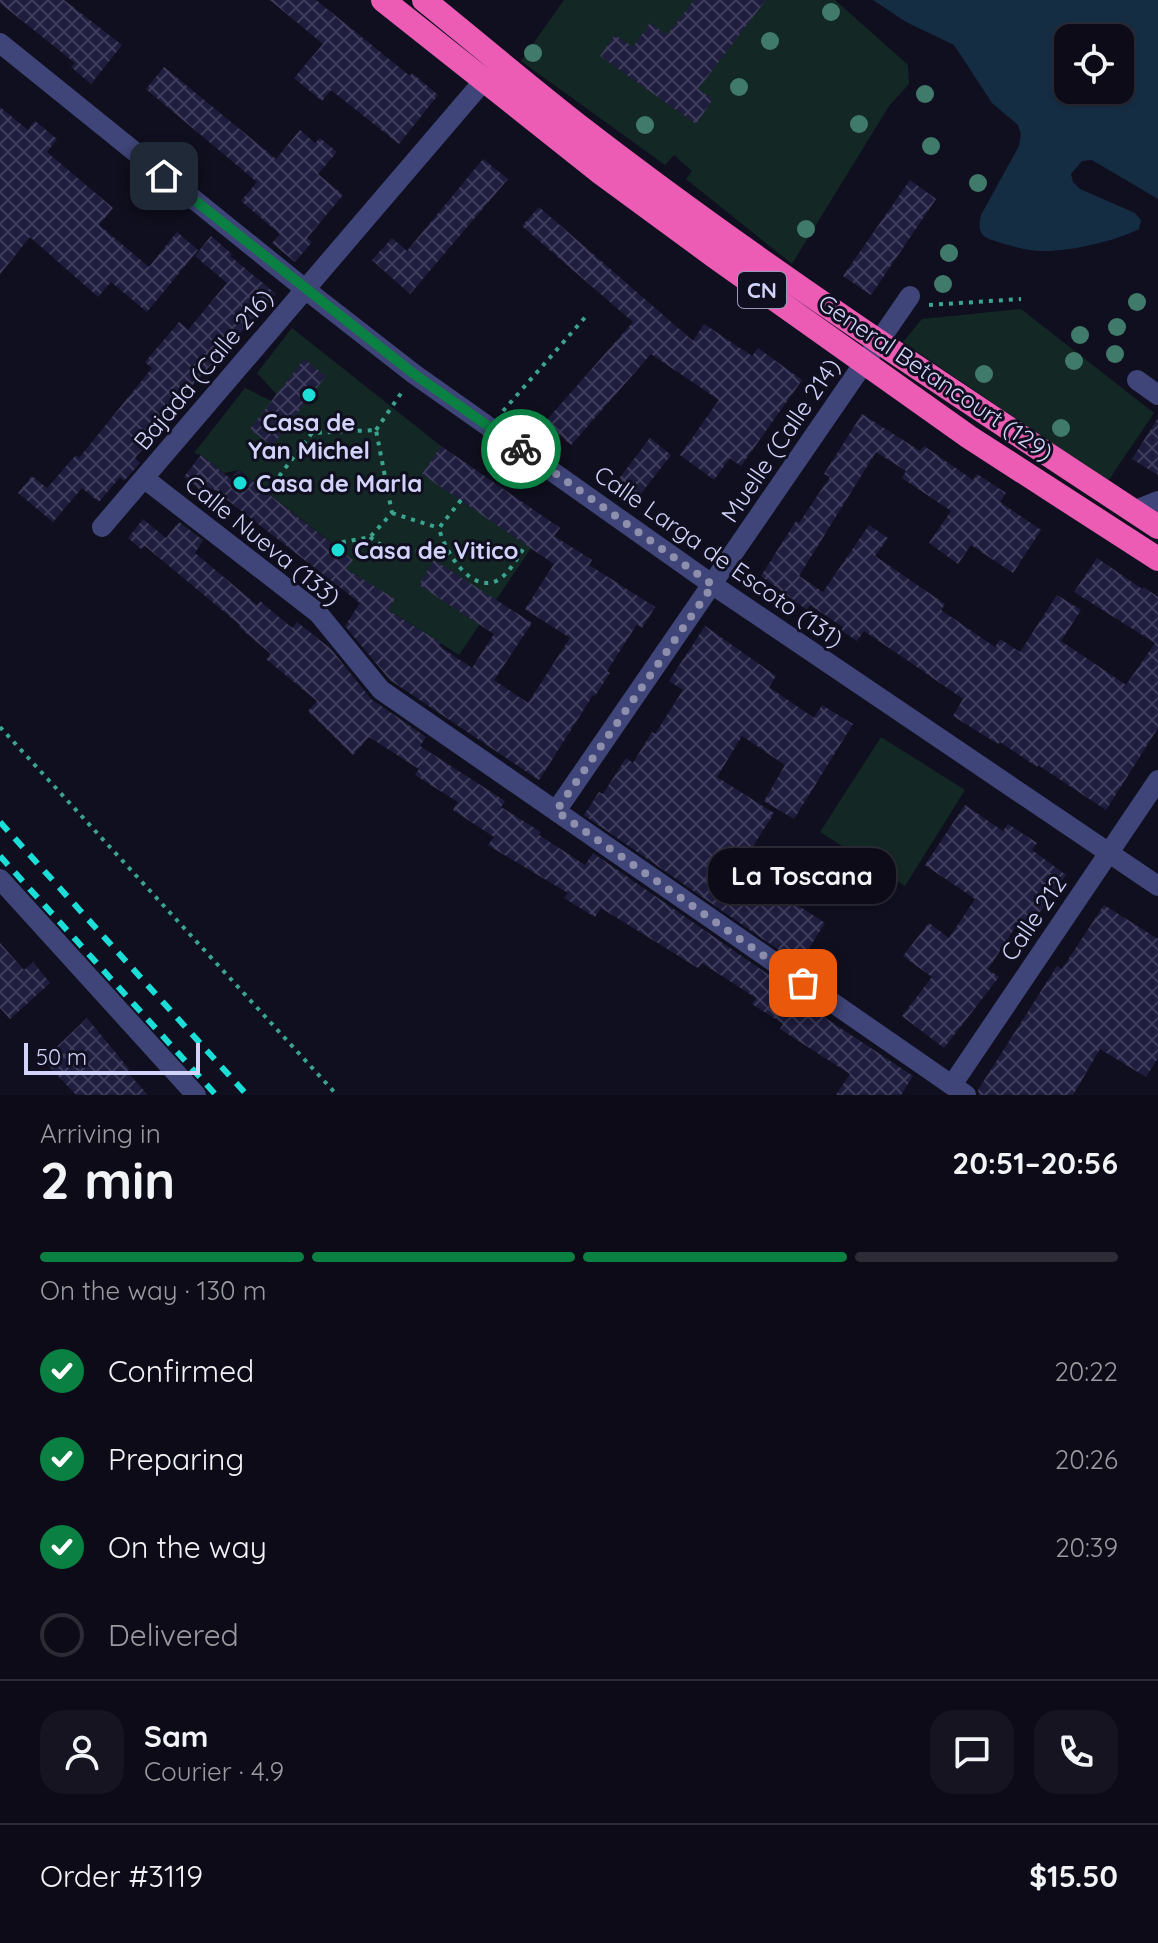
<!DOCTYPE html>
<meta charset="utf-8">
<style>
:root{--surface:#0c0b17;--page:#151420;--text:#f1f3f6;--muted:#9a9ba1;--line:#2c2b36;--accent:#0b8043}
body{margin:0;font-family:Quicksand,sans-serif;background:var(--page);color:var(--text);height:100vh;display:flex;flex-direction:column;font-size:30px;white-space:nowrap}
*{box-sizing:border-box;margin:0}
p{font-size:26px;color:var(--muted)}
.icon{flex:none;width:44px;height:44px;fill:none;stroke:currentColor;stroke-width:2;stroke-linecap:round;stroke-linejoin:round}
.map{position:relative;height:1095px;overflow:hidden}
.sheet{display:flex;flex-direction:column;background:var(--surface);flex:1}
.sheet>*{flex:none}
.fabs{position:absolute;left:1054px;top:24px;display:grid;gap:16px}
.fabs a{display:grid;place-items:center;width:80px;height:80px;border-radius:16px;background:var(--surface);box-shadow:0 2px 6px #0004,0 0 0 2px var(--line);font-size:40px}
.scale{position:absolute;left:24px;bottom:20px;width:176px;box-sizing:border-box;padding-left:8px;border:4px solid #d2d3fa;border-top:0;font-size:22px;line-height:28px;white-space:nowrap;color:#d2d3fa;-webkit-text-stroke:6px #100f1f;paint-order:stroke}
.pin{position:absolute;display:grid;place-items:center;width:68px;height:68px;color:#fff;margin:-34px;border-radius:16px;box-shadow:0 4px 12px #0006}
.courier{position:absolute;display:grid;place-items:center;width:80px;height:80px;margin:-40px;border:6px solid #0b8043;border-radius:50%;background:#fff;color:#222;box-shadow:0 2px 10px #0007}
.bubble{position:absolute;height:56px;border-radius:24px;background:var(--surface);box-shadow:0 2px 6px #0004,0 0 0 2px var(--line);font-size:26px;font-weight:700;line-height:56px;text-align:center}
.head em{font-style:normal;font-weight:700}
.head div{display:flex;flex-direction:column-reverse}
.head{display:flex;align-items:center;justify-content:space-between;height:136px;padding:0 40px}
h1{font-size:52px;font-weight:700;line-height:60px}
.bar{display:grid;grid-template-columns:repeat(4,1fr);gap:12px 8px;align-content:center;height:96px;padding:0 40px}
.bar i{height:10px;border-radius:6px;background:var(--line)}
.bar .active{background:var(--accent)}
.bar p{grid-column:span 4}
.line{display:flex;align-items:center;gap:20px;padding:0 40px;border-top:2px solid var(--line)}
.line div{flex:1}
.round{display:grid;place-items:center;flex:none;width:84px;height:84px;border-radius:24px;background:var(--page)}
ol{padding:0 40px;list-style:none}
li{display:flex;align-items:center;gap:24px;height:88px}
li p{margin-inline-start:auto}
li .icon{padding:8px;border-radius:50%;background:var(--accent);color:#fff;stroke-width:4}
li:last-child{color:var(--muted)}
li i{width:44px;height:44px;border:4px solid var(--line);border-radius:50%}
.map>svg:first-child{display:block}
.green{fill:#132824}
.water{fill:#152d43;fill-rule:evenodd}
.building{fill:url(#building-cross-hatch)}
.lines{fill:none;stroke-linecap:round;stroke-linejoin:round}
.path{stroke:#3ba490;stroke-width:4;stroke-dasharray:4 6;stroke-linecap:butt}
.minor{stroke:#3f4578;stroke-width:20}
.highway{stroke:#ec5bb4;stroke-width:24}
.rail{stroke:#1aded7;stroke-width:6;stroke-dasharray:12 10;stroke-linecap:butt}
.tree{fill:#407a6a}
.done{stroke:#8e8ead;stroke-width:8;stroke-dasharray:0 14.4}
.route{stroke:#0b8043;stroke-width:10}
.poi-dot{fill:#1aded7;stroke:#100f1f;stroke-width:3}
.labels{text-anchor:middle;dominant-baseline:central;stroke-width:6;stroke-linejoin:round;paint-order:stroke}
.shield{fill:#100f1f;stroke:#9898b8;stroke-width:2}
.shield-label{font-size:22px;font-weight:bold;fill:#d2d3fa}
.street-label{font-size:24px;fill:#d2d3fa;stroke:#100f1f}
.poi-label{font-size:24px;font-weight:bold;fill:#d2d3fa;stroke:#100f1f;text-anchor:start}
</style>
<div class="map">
<svg width="1158" height="1095" viewBox="0 0 1158 1095">
<defs>
<pattern id="building-cross-hatch" width="8" height="8" patternUnits="userSpaceOnUse" patternTransform="scale(2)"><rect width="8" height="8" fill="#1f1d3e"/><path d="M0 0l8 8M0 8l8-8" fill="none" stroke="#3f3d5b"/></pattern>
</defs>
<rect width="100%" height="100%" fill="#100f1f"/>
<!-- green -->
<path class="green" d="M564,0H835L908,65L909,84L889,106L792,264L686,179L692,171L674,155L665,165L521,61Z
M1021,309L1154,413L1108,481L903,342L922,319Z
M292,328L441,446L531,548L459,655L400,617L384,616L394,599L372,585L362,601L335,583L352,559L239,470L224,473L201,455L194,453L245,388L271,401L276,394L257,373Z
M881,737L965,790L905,886L820,832Z"/>
<!-- water -->
<path class="water" d="M873,0H1158V199L1092,160L1082,161L1071,174L1073,182L1080,189L1135,213L1141,220L1139,229C1116,241 1068,252 1042,251C1028,251 1011,246 998,242C993,240 986,239 982,234C978,228 980,221 981,215L1019,146L1021,134L1018,125L992,103L954,45L906,22ZM1068,38H1120V90H1068Z"/>
<!-- building -->
<path class="building" d="M0,0H64L122,45L91,84L71,67L75,63L0,3Z
M270,0H316L410,76L412,73L438,95L399,144L331,90L322,101L294,78L323,44Z
M694,0H766L698,89L713,99L696,124L600,56L615,35L633,47L650,23L667,35Z
M164,67L276,159L300,130L315,143L320,138L337,152L318,174L343,195L307,238L312,242L295,262L272,243L280,234L241,201L257,182L146,89Z
M0,107L28,130L35,121L57,139L47,152L113,208L99,225L149,267L177,232L198,250L147,312L111,282L98,297L30,237L0,274Z
M483,159L508,179L410,294L372,260L392,238L407,251Z
M910,180L936,199L871,295L843,276Z
M539,207L693,341L704,324L752,356L758,348L802,380L741,466L730,458L714,480L680,455L719,400L651,354L571,445L545,422L633,322L522,226Z
M211,236L232,254L230,256L276,294L177,402L160,424L162,425L135,458L140,463L124,481L120,477L99,502L82,488L53,522L18,493L32,476L47,488L76,455L79,458L152,368L145,362L179,322L188,330L227,283L195,256Z
M304,359L326,376L272,446L250,429Z
M862,414L920,451L924,446L973,480L977,474L1006,493L1000,502L1041,530L1013,573L971,545L958,564L929,543L951,511L902,478L906,471L876,452L799,576L823,592L869,525L888,538L875,556L945,604L941,610L995,647L1000,639L1020,652L1057,595L1081,610L1061,641L1126,685L1155,643L1074,592L1097,558L1142,589L1144,587L1158,597V728L1106,810L1038,765L1037,767L1000,742L998,744L953,716L963,699L907,660L864,631L857,641L841,630L843,627L810,605L807,610L761,576L796,521L799,523L830,477L824,474Z
M1158,418V475L1132,459Z
M650,438L671,455L636,500L615,484Z
M441,446L560,528L554,536L592,560L589,565L655,607L642,628L637,624L607,671L610,673L595,696L593,695L539,780L390,680L345,626L360,603L212,488L206,495L184,477L201,455L231,479L238,470L353,560L346,569L395,599L388,610L441,643L439,646L472,668L494,634L419,585L434,560L532,623L494,680L528,703L570,638L525,609L554,564L422,474Z
M143,519L166,538L179,522L203,540L195,553L257,605L260,601L292,628L297,622L331,649L371,699L426,737L420,746L505,801L501,807L541,832L539,835L585,865L593,853L785,986L783,989L786,992L913,1076L901,1095H836L850,1074L780,1029L783,1024L752,1004L756,998L702,963L698,968L601,908L595,917L564,898L568,893L488,845L494,837L453,810L458,802L415,775L419,769L369,737L353,755L308,711L317,701L266,659L271,654L239,627L240,625L145,546L141,549L128,538Z
M705,626L776,676L769,687L814,718L822,705L853,724L794,819L764,801L785,765L742,736L717,777L774,813L743,862L791,893L788,899L825,923L799,964L584,815L599,792L603,794L626,758L633,763L652,732L655,734L683,690L669,681Z
M965,805L1003,831L1008,824L1037,843L1032,850L1066,875L1029,927L1020,920L988,969L999,977L944,1048L902,1016L932,977L903,956L929,923L949,938L975,899L925,865Z
M1104,905L1158,939V1058L1146,1077L1100,1049L1073,1095H979L978,1090L1057,966L1062,969Z
M0,943L24,970L33,962L50,983L10,1019L0,1008Z
M87,1018L129,1069L127,1072L148,1095H76L43,1060Z"/>
<g class="lines">
<!-- path -->
<path class="path" d="M929,305L1021,299
M503,411L588,314
M295,418L312,433
M376,430L402,392
M267,492L312,433L376,430L392,513L370,537L333,544
M461,500L439,528C444,550 471,595 498,580C510,573 518,556 526,545
M392,513L439,528
M370,537L388,550L447,552
M0,727L337,1095"/>
<!-- minor -->
<path class="minor" d="M0,43L305,289L414,374L713,585L1158,886
M1137,380L1158,395
M145,479L318,613L381,690L966,1095
M1133,511L1158,501
M102,527L492,71
M556,811L910,296
M0,879L196,1095
M952,1085L1158,780"/>
<!-- highway -->
<path class="highway" d="M383,0L601,173L714,256L969,437L1158,559
M424,0C477,43 530,88 584,130C768,272 964,399 1158,527"/>
<!-- rail -->
<path class="rail" d="M0,822L247,1095
M0,856L216,1095"/>
</g>
<!-- trees -->
<g class="tree">
<circle cx="831" cy="12" r="9"/>
<circle cx="770" cy="41" r="9"/>
<circle cx="533" cy="53" r="9"/>
<circle cx="739" cy="87" r="9"/>
<circle cx="925" cy="94" r="9"/>
<circle cx="859" cy="124" r="9"/>
<circle cx="645" cy="125" r="9"/>
<circle cx="931" cy="146" r="9"/>
<circle cx="978" cy="183" r="9"/>
<circle cx="806" cy="229" r="9"/>
<circle cx="949" cy="253" r="9"/>
<circle cx="943" cy="284" r="9"/>
<circle cx="1137" cy="302" r="9"/>
<circle cx="1117" cy="327" r="9"/>
<circle cx="1080" cy="335" r="9"/>
<circle cx="1115" cy="354" r="9"/>
<circle cx="1074" cy="361" r="9"/>
<circle cx="984" cy="374" r="9"/>
<circle cx="1061" cy="428" r="9"/>
</g>
<g class="lines">
<!-- done -->
<path class="done" d="M521,449L713,585L556,811L803,983"/>
<!-- route -->
<path class="route" d="M164,176L414,374L521,449"/>
</g>
<!-- markers -->
<g class="poi-dot">
<circle cx="309" cy="395" r="8"/>
<circle cx="240" cy="483" r="8"/>
<circle cx="338" cy="550" r="8"/>
</g>
<g class="labels">
<!-- shield labels -->
<rect class="shield" x="738" y="272" width="48" height="36" rx="6"/>
<g class="shield-label">
<text x="762" y="290">CN</text>
</g>
<!-- street labels -->
<g class="street-label">
<text transform="translate(203 369) rotate(-50)">Bajada (Calle 216)</text>
<text transform="translate(936 377) rotate(34)">General Betancourt (129)</text>
<text transform="translate(780 440) rotate(-56)">Muelle (Calle 214)</text>
<text transform="translate(263 540) rotate(39)">Calle Nueva (133)</text>
<text transform="translate(719 556) rotate(35)">Calle Larga de Escoto (131)</text>
<text transform="translate(1033 918) rotate(-56)">Calle 212</text>
</g>
<!-- poi labels -->
<g class="poi-label">
<text x="309" y="422" text-anchor="middle">Casa de<tspan x="309" dy="28">Yan Michel</tspan></text>
<text x="256" y="483">Casa de Marla</text>
<text x="354" y="550">Casa de Vitico</text>
</g>
</g>
</svg>
<div class="fabs">
<a><svg class="icon" aria-label="locate" viewBox="0 0 24 24"><circle cx="12" cy="12" r="6"/><path d="M12 2v4M12 18v4M2 12h4M18 12h4"/></svg></a>
</div>
<div class="scale">50 m</div>
<div class="pin" style="left:803px;top:983px;background:#ea580c"><svg class="icon" aria-label="bag" viewBox="0 0 24 24"><path d="M5 8h14l-1 12H6zM9 8a3 3 0 0 1 6 0"/></svg></div>
<div class="pin" style="left:164px;top:176px;background:#1f2937"><svg class="icon" aria-label="home" viewBox="0 0 24 24"><path d="M3 11l9-7 9 7M6 9v11h12V9"/></svg></div>
<div class="courier" style="left:521px;top:449px"><svg class="icon" aria-label="bike" viewBox="0 0 24 24"><circle cx="6" cy="16" r="4"/><circle cx="18" cy="16" r="4"/><path d="M6 16l4-8h5l3 8M10 8l3 8H6M13 5h3"/></svg></div>
<div class="bubble" style="left:708px;top:848px;width:188px">La Toscana</div>
</div>
<section class="sheet">
<div class="head"><div><h1>2 min</h1><p>Arriving in</p></div><em>20:51–20:56</em></div>
<div class="bar"><i class="active"></i><i class="active"></i><i class="active"></i><i></i><p>On the way · 130 m</p></div>
<ol>
<li><svg class="icon" aria-label="check" viewBox="0 0 24 24"><path d="M5 12l5 5 9-10"/></svg>Confirmed<p>20:22</p></li>
<li><svg class="icon" aria-label="check" viewBox="0 0 24 24"><path d="M5 12l5 5 9-10"/></svg>Preparing<p>20:26</p></li>
<li><svg class="icon" aria-label="check" viewBox="0 0 24 24"><path d="M5 12l5 5 9-10"/></svg>On the way<p>20:39</p></li>
<li><i></i>Delivered</li>
</ol>
<div class="line" style="height:144px"><a class="round"><svg class="icon" aria-label="person" viewBox="0 0 24 24"><circle cx="12" cy="8" r="4"/><path d="M4 21q1-7 8-7t8 7"/></svg></a><div><b>Sam</b><p>Courier · 4.9</p></div><a class="round"><svg class="icon" aria-label="chat" viewBox="0 0 24 24"><path d="M4 5h16v11H9l-5 4z"/></svg></a><a class="round"><svg class="icon" aria-label="phone" viewBox="0 0 24 24"><path d="M5 4h4l2 5-3 2q2 4 5 5l2-3 5 2v4C11 20 4 13 5 4z"/></svg></a></div>
<div class="line" style="height:104px"><div>Order #3119</div><b>$15.50</b></div>
</section>
